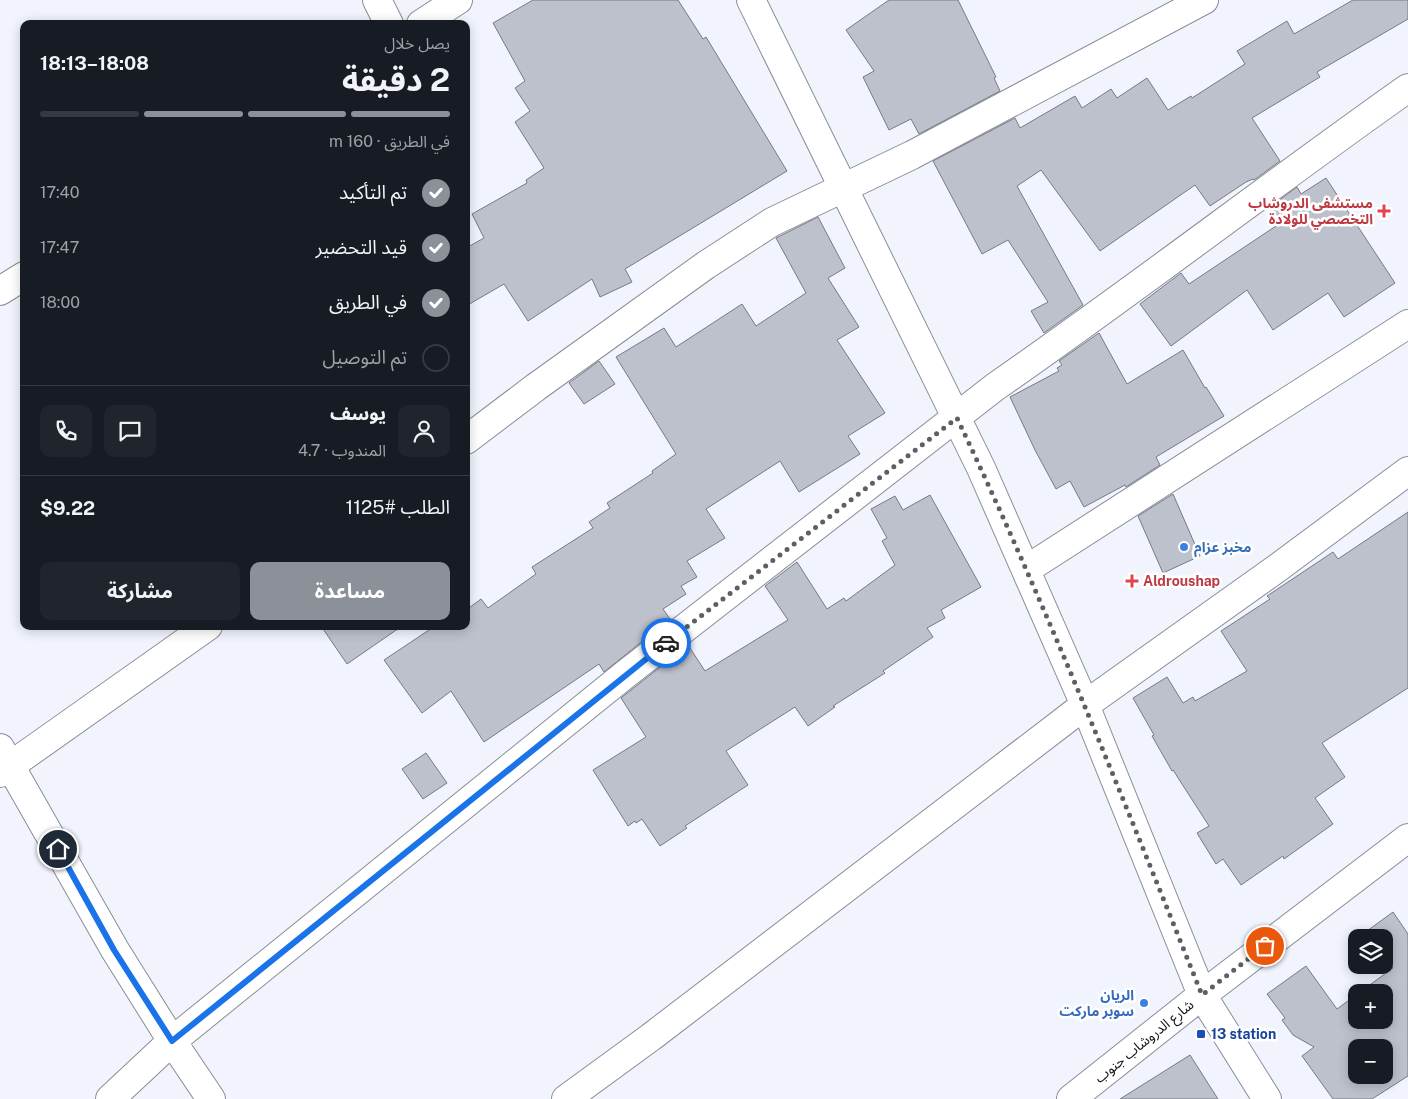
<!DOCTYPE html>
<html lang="ar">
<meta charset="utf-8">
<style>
:root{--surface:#171b24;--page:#20242c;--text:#f1f3f6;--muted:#9ea1a6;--line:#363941;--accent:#8c9099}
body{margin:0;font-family:"Public Sans","Noto Sans Arabic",sans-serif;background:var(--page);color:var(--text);direction:rtl;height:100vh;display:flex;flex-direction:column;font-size:19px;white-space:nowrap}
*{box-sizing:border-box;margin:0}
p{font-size:16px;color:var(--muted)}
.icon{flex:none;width:28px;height:28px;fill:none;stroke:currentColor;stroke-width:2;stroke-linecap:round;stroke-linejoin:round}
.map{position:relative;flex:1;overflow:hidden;direction:ltr}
.details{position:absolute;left:20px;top:20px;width:450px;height:610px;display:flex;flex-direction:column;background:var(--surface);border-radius:10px;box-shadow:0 2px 12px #0003;direction:rtl}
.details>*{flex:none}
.controls{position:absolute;left:1348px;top:929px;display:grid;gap:10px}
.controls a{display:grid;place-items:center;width:45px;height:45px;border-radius:10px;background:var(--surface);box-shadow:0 2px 12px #0003;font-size:25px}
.pin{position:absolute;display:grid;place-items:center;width:42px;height:42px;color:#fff;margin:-21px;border:2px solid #fff;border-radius:50%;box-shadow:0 1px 5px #0007}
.courier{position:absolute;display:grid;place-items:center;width:50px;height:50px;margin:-25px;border:4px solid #1a73e8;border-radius:50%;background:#fff;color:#222;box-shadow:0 1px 6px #0007}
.summary em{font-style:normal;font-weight:700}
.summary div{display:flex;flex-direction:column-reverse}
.summary{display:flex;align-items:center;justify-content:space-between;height:85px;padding:0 20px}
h1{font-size:32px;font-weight:700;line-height:38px}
.bar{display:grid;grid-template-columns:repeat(4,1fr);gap:8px 5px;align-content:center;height:60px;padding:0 20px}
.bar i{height:6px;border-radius:4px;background:var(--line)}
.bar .active{background:var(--accent)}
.bar p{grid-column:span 4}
.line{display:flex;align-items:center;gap:12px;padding:0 20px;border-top:1px solid var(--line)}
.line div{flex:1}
.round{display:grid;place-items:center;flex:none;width:52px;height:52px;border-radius:10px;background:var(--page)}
ol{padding:0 20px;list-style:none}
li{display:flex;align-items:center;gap:15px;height:55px}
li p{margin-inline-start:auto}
li .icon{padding:5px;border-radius:50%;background:var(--accent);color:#fff;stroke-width:4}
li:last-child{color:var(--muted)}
li i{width:28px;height:28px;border:2px solid var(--line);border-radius:50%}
.cta{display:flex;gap:10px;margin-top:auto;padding:10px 20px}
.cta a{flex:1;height:58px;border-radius:10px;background:var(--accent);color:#fff;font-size:20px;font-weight:700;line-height:58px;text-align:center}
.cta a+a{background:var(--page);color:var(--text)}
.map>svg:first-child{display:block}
.building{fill:#bdc1cc;stroke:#777a84;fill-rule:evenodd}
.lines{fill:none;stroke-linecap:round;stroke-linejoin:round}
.minor-casing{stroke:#898d97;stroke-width:30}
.minor{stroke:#fff;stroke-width:28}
.done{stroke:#5d5f64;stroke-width:5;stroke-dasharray:0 9}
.route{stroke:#1a73e8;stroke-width:6}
.health-dot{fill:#e0444e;stroke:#fff;stroke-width:2}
.shop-dot{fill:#3f7fe0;stroke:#fff;stroke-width:2}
.transit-dot{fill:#1a4fb4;stroke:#fff;stroke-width:2}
.labels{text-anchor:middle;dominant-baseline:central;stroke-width:5;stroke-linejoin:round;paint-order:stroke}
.health-label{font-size:14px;font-weight:bold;fill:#be3a42;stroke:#fff;text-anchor:end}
.shop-label{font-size:14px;font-weight:bold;fill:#366cbe;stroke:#fff;text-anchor:start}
.transit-label{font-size:14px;font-weight:bold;fill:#164399;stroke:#fff;text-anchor:start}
.street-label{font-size:14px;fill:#0d0f12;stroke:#fff}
</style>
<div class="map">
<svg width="1408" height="1099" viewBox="0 0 1408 1099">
<rect width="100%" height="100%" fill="#f1f4fd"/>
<!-- building -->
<path class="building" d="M533,0H678L703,39L706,37L787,171L625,269L632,282L600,297L592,279L528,321L504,284L466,306V248L484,238L472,214L527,183L526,180L544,168L515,122L530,111L515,88L525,81L493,23Z
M889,0H958L996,77L994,78L1000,91L919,134L911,119L889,130L863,77L874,71L846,30Z
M1353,0H1408V19L1317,72L1320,77L1252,118L1280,161L1254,180L1253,179L1246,182L1210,206L1195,185L1100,251L1041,170L1017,186L1083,305L1044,333L1031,311L1048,302L1008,240L982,254L933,161L1015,118L1020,128L1075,96L1082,108L1111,89L1117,98L1147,78L1168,110L1191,96L1192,98L1245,64L1237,51L1287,21L1294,34Z
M1326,178L1395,283L1344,317L1328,293L1273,330L1247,290L1171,346L1140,304L1181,273L1189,284L1282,222L1271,206L1297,187L1301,194Z
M818,217L845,268L828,278L859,327L837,340L885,413L848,436L860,454L799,492L780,461L706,509L725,538L687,561L697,577L681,586L686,594L663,609L670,619L604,672L599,664L484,742L451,691L422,713L384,660L435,626H466V610L481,599L488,608L536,574L532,567L593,528L589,522L610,508L607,503L653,473L652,471L676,454L616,357L664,328L676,347L742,304L756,326L806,293L776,238Z
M1099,333L1127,384L1183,350L1205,388L1206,387L1224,416L1156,457L1160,465L1126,487L1125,485L1084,507L1070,481L1056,489L1035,450L1010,397L1059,371L1057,368L1062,365L1059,361Z
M599,361L615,384L584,404L569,383Z
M1173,494L1200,556L1163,573L1138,516Z
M930,495L981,587L941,610L945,618L927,628L933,637L883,671L885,673L833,706L835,707L808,726L795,707L726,751L748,785L685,826L687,828L660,846L642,819L636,823L635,821L628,826L593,770L646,737L621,698L688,645L705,671L788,620L765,586L797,562L827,609L844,598L846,601L895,565L882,541L887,538L871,509L895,496L903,510Z
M1408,512V688L1322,743L1345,777L1315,798L1333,824L1284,859L1283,856L1241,885L1223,859L1216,864L1197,833L1209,826L1173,770L1172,771L1152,736L1154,735L1133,698L1167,677L1183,703L1193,697L1195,701L1247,671L1221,631L1270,599L1267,596L1333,552L1338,559Z
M321,626H402L347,664Z
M426,753L447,783L423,799L402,769Z
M1393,912L1408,934V1076L1372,1099H1333L1302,1056L1314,1047L1293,1035L1282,1020L1285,1018L1267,994L1306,966L1337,1009L1356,995V1020H1384V992H1360L1393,968L1384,955V938H1372L1367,931ZM1356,1048H1384V1075H1356Z
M1190,1055L1218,1099H1120Z"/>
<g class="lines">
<!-- minor casing -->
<g class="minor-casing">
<path id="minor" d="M377,0L389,24
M751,0L981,468L1085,705L1202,995L1267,1099
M421,24L458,0
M0,291L24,276
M466,440L536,387L706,265L772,222L912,155L1204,0
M1027,569L1408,324
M0,748L115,950L172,1041L211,1099
M0,773L208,626
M110,1099L172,1041L627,673L995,387C1135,290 1269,186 1408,88
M566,1099L651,1037L1085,705L1276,569L1408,471
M1071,1099L1202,995L1408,838"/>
</g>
<!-- minor -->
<use href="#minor" class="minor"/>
</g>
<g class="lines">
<!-- done -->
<path class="done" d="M666,643L957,418C1047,607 1124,801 1202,995L1265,946"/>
<!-- route -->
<path class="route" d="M58,849L114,950L172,1041L666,643"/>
</g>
<!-- markers -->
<g class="health-dot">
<path d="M1381.5 203.5h5v5h5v5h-5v5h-5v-5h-5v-5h5z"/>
<path d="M1129.5 573.5h5v5h5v5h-5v5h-5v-5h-5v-5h5z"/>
</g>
<g class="shop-dot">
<circle cx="1184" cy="547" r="5"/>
<circle cx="1144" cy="1003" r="5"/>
</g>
<rect class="transit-dot" x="1196" y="1029" width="10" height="10" rx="2.5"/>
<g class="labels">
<!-- health labels -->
<g class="health-label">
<text x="1373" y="203">مستشفى الدروشاب<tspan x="1373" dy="16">التخصصي للولادة</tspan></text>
<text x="1143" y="581" text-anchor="start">Aldroushap</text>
</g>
<!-- shop labels -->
<g class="shop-label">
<text x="1194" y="547">مخبز عزام</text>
<text x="1134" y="995" text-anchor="end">الريان<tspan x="1134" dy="16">سوبر ماركت</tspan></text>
</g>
<!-- transit labels -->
<g class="transit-label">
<text x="1211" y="1034">13 station</text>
</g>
<!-- street labels -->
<g class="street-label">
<text transform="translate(1144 1041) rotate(-39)">شارع الدروشاب جنوب</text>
</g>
</g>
</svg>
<div class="controls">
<a><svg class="icon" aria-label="layers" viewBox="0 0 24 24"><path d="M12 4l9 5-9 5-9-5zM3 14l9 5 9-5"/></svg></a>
<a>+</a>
<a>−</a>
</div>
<div class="pin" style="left:1265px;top:946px;background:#ea580c"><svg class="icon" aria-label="bag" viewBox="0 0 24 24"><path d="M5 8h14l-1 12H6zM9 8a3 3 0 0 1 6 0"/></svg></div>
<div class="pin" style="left:58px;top:849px;background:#1f2937"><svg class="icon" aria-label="home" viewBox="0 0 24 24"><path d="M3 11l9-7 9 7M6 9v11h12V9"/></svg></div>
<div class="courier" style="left:666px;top:643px"><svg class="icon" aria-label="car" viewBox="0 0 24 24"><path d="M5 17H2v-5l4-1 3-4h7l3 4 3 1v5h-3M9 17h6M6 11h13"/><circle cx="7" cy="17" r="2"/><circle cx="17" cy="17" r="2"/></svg></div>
<section class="details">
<div class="summary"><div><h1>2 دقيقة</h1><p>يصل خلال</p></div><em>18:08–18:13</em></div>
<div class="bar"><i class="active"></i><i class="active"></i><i class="active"></i><i></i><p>في الطريق · 160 m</p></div>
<ol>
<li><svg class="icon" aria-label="check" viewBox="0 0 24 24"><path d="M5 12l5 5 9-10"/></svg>تم التأكيد<p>17:40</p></li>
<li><svg class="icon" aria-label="check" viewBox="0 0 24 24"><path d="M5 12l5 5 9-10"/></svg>قيد التحضير<p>17:47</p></li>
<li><svg class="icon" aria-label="check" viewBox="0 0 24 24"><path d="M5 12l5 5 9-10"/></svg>في الطريق<p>18:00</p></li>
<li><i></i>تم التوصيل</li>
</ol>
<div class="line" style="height:90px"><a class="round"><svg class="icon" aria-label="person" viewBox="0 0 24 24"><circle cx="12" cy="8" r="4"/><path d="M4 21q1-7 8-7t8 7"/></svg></a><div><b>يوسف</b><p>المندوب · 4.7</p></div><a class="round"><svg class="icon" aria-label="chat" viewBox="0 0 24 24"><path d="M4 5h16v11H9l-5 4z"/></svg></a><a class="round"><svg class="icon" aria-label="phone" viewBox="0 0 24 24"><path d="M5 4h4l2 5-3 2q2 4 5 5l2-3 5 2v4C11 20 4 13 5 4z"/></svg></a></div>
<div class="line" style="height:65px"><div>الطلب #1125</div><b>$9.22</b></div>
<div class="cta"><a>مساعدة</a><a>مشاركة</a></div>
</section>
</div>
